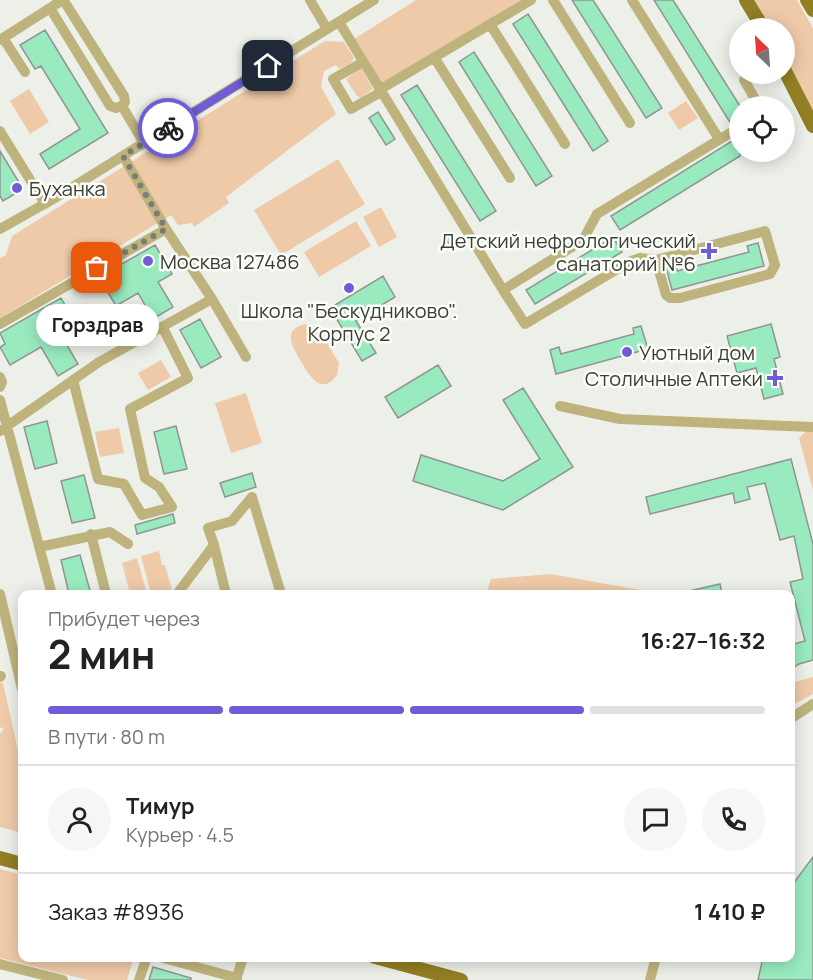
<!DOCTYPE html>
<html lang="ru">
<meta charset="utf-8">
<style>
:root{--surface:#fff;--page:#f6f6f6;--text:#222;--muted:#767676;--line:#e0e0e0;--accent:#705cd6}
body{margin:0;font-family:Manrope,sans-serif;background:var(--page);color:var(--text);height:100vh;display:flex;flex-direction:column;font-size:22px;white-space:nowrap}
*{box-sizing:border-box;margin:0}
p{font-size:20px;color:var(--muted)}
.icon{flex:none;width:33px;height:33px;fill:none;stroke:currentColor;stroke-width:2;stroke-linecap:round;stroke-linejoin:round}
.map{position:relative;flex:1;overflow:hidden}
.drawer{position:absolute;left:18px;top:590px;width:777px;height:372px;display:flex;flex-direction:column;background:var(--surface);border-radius:12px;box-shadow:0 3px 15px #0003}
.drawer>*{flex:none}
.needle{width:39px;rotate:335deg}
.buttons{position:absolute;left:729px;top:18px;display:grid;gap:12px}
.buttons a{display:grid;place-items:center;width:66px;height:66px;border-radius:50%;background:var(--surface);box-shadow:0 3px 15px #0003;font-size:30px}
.pin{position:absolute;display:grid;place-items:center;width:51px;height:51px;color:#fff;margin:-26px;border-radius:12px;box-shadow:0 3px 9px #0006}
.courier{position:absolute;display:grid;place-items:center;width:60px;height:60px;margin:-30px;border:4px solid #705cd6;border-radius:50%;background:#fff;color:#222;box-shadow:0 2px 8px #0007}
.bubble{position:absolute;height:42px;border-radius:21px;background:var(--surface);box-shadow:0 3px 15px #0003;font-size:20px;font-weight:700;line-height:42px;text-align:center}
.summary em{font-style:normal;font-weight:700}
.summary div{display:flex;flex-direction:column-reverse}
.summary{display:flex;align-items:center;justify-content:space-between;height:102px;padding:0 30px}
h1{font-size:39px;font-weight:700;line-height:45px}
.bar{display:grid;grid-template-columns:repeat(4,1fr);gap:9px 6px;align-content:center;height:72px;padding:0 30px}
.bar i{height:8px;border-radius:4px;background:var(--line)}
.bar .active{background:var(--accent)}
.bar p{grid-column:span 4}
.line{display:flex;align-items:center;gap:15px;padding:0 30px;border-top:2px solid var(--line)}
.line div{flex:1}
.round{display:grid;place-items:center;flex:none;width:63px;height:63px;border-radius:32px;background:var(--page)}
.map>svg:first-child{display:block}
.green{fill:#eecaa8}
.building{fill:#99ebbf;stroke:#8f9692;stroke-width:1.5}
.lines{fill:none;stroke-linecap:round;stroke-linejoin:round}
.minor{stroke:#bfb37d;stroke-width:10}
.major{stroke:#927e23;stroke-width:14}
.done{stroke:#7a7c77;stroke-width:6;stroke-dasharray:0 10.8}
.route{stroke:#705cd6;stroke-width:8}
.poi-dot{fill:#705cd6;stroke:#fafef6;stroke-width:2}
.labels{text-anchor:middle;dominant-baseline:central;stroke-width:5;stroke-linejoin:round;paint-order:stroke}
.poi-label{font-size:20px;fill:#3c3d3a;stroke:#fafef6;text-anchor:start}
</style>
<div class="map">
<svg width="813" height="980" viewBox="0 0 813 980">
<rect width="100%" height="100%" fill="#edf0e9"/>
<!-- green -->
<path class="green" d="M416,0H521L380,84L354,39Z
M754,0H797L813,28V113L785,54L784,28H770Z
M325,41L344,42L354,58L351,63L339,69L336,65L324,71L321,86L336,114L226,197L229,203L194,227L192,223L178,225L171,215L0,318V258L6,255L12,236Z
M361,68L373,89L361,98L356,95L346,79Z
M29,89L49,122L30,134L10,101Z
M686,101L698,118L679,130L668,113Z
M338,159L365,204L281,255L254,210Z
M381,207L397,237L379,247L363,217Z
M356,221L371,246L319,277L304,252Z
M305,324L318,328L339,363L337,375C321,397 309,375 300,360C292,346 282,330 305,324Z
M161,360L171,377L148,390L138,373Z
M246,393L262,443L231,453L215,403Z
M119,428L124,453L100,457L95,432Z
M806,431H813V490L799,438Z
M159,551L162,565H165L172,590L151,594L141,556Z
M137,558L147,594H130L122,563Z
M551,574L663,594H486L491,579Z
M813,677V694L791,706V683Z
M0,683H3L22,769V833L0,827V734L4,729L0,727Z
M0,869L22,875V957H134L127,980H88L0,958Z"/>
<!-- building -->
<path class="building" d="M572,0H593L662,108L646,118Z
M654,0H673L740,106V120L731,124Z
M528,14L608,141L593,151L513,24Z
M45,30L108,133L49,169L40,154L80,129L41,66L35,69L20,45Z
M474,52L552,176L536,186L459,62Z
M417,85L496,211L480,221L401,95Z
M378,112L395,139L386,145L369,118Z
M740,136V156L620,230L611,216Z
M0,151L23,189L3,201L0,196Z
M451,232L459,243L452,248L444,237Z
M613,237L622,252L535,304L526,290Z
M758,243L764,266L672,290L666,267L676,264L677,271L749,252L747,246Z
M155,245L172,274L158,282L173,307L153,319L138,293L116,306L99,277Z
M383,276L395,297L356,321L376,353L362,361L330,308Z
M61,298L77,326L61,335L78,364L58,376L41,347L10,365L0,347L5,344L0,333Z
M200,319L221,357L201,368L180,330Z
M771,324L780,357L774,359L783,394L764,399L756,368L737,373L727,336Z
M641,326L648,349L556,374L550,350L559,347L561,354L634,334L633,328Z
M438,365L451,386L398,418L385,397Z
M523,388L573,467L503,510L413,481L421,455L503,481L540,459L503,400Z
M47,421L57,463L35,469L24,427Z
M176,426L187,469L164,474L154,432Z
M791,459L813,544V660L799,664L790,670V645L805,641L790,582L803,579L794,536L780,540L765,483L747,487L750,499L735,503L733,493L650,514L646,497Z
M252,473L256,487L225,497L220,483Z
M84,475L95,518L72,523L61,481Z
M173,514L175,523L137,534L135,525Z
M80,555L91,594H69L61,560Z
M720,584L722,594H690L689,591Z
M813,857V980H758L763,957H790V888Z
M153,967L191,978V980H149Z"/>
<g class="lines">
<!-- minor -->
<path class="minor" d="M310,0L327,29
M553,0L630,123
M632,0L719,139
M50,8L110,106L116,108L122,106
M339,22L503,290
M490,24L565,144
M3,38L25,72
M0,40L61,1L66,4L124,96L125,102L122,106L144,143
M434,57L510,178
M363,62L333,79L351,109L381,92
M744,80L759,106
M379,90L531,0
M0,131L45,204
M0,229L55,198L374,0
M765,231L775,265L770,274L680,298H670L666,295L656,260Z
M656,260L640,258L631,261L525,324L503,290L583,240L597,214L740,127
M212,299L246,357
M0,324L166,229
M0,377L2,382L0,387
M73,380L98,479L124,484L142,515L172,507L159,487L145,478L130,409L188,378L163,328
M0,400L51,591L50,594
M560,406L620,419L813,427
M0,431L99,362L212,299L166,229L123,156
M252,497L281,594
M91,534L106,594
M214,545L226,594
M39,547L110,532L128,544
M0,594L22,689
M177,594L214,545L208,528L232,521L252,497
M0,677L1,676
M790,719L813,704
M160,957L237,978
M0,964L63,980
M139,980L147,957
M236,980L243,957
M650,980L656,957"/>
<!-- major -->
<path class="major" d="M746,0L763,28
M807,0L813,10
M784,69L813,126
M0,858L22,864
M375,957L461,980"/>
</g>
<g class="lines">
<!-- done -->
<path class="done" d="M97,268L166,229L123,156L168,128"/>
<!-- route -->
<path class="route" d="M168,128L268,66"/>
</g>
<!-- markers -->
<g class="poi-dot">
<circle cx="17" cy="188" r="6"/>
<path d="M706 242h6v6h6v6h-6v6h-6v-6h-6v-6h6z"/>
<circle cx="148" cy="261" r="6"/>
<circle cx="349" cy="288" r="6"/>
<circle cx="627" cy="352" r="6"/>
<path d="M772 369h6v6h6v6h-6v6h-6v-6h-6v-6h6z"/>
</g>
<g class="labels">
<!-- poi labels -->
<g class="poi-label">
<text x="29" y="188">Буханка</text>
<text x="696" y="240" text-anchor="end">Детский нефрологический<tspan x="696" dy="23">санаторий №6</tspan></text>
<text x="160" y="261">Москва 127486</text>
<text x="349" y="310" text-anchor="middle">Школа "Бескудниково".<tspan x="349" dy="23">Корпус 2</tspan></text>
<text x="639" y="352">Уютный дом</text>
<text x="763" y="378" text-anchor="end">Столичные Аптеки</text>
</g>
</g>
</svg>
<div class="buttons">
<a><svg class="needle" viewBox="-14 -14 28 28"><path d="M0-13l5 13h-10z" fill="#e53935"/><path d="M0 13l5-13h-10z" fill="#767676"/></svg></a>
<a><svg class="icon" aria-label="locate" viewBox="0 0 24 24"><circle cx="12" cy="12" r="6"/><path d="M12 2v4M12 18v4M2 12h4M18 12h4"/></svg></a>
</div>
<div class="pin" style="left:97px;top:268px;background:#ea580c"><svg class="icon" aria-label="bag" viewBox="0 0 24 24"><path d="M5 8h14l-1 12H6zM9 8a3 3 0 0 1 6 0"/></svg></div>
<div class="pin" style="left:268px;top:66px;background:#1f2937"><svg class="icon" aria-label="home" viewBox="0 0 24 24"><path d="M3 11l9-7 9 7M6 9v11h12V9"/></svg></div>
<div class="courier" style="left:168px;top:128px"><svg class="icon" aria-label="bike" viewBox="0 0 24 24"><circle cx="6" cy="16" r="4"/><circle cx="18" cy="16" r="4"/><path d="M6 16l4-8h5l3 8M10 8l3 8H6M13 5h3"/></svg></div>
<div class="bubble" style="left:36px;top:304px;width:123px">Горздрав</div>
<section class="drawer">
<div class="summary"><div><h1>2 мин</h1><p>Прибудет через</p></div><em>16:27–16:32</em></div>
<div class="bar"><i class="active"></i><i class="active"></i><i class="active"></i><i></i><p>В пути · 80 m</p></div>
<div class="line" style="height:108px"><a class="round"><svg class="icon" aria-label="person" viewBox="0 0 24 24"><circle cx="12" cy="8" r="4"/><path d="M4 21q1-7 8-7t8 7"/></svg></a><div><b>Тимур</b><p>Курьер · 4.5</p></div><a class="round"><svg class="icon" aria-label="chat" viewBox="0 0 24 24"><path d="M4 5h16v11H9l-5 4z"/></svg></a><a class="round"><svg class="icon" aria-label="phone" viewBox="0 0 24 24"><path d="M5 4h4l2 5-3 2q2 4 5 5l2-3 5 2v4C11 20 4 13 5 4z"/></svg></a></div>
<div class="line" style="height:78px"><div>Заказ #8936</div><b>1 410 ₽</b></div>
</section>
</div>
